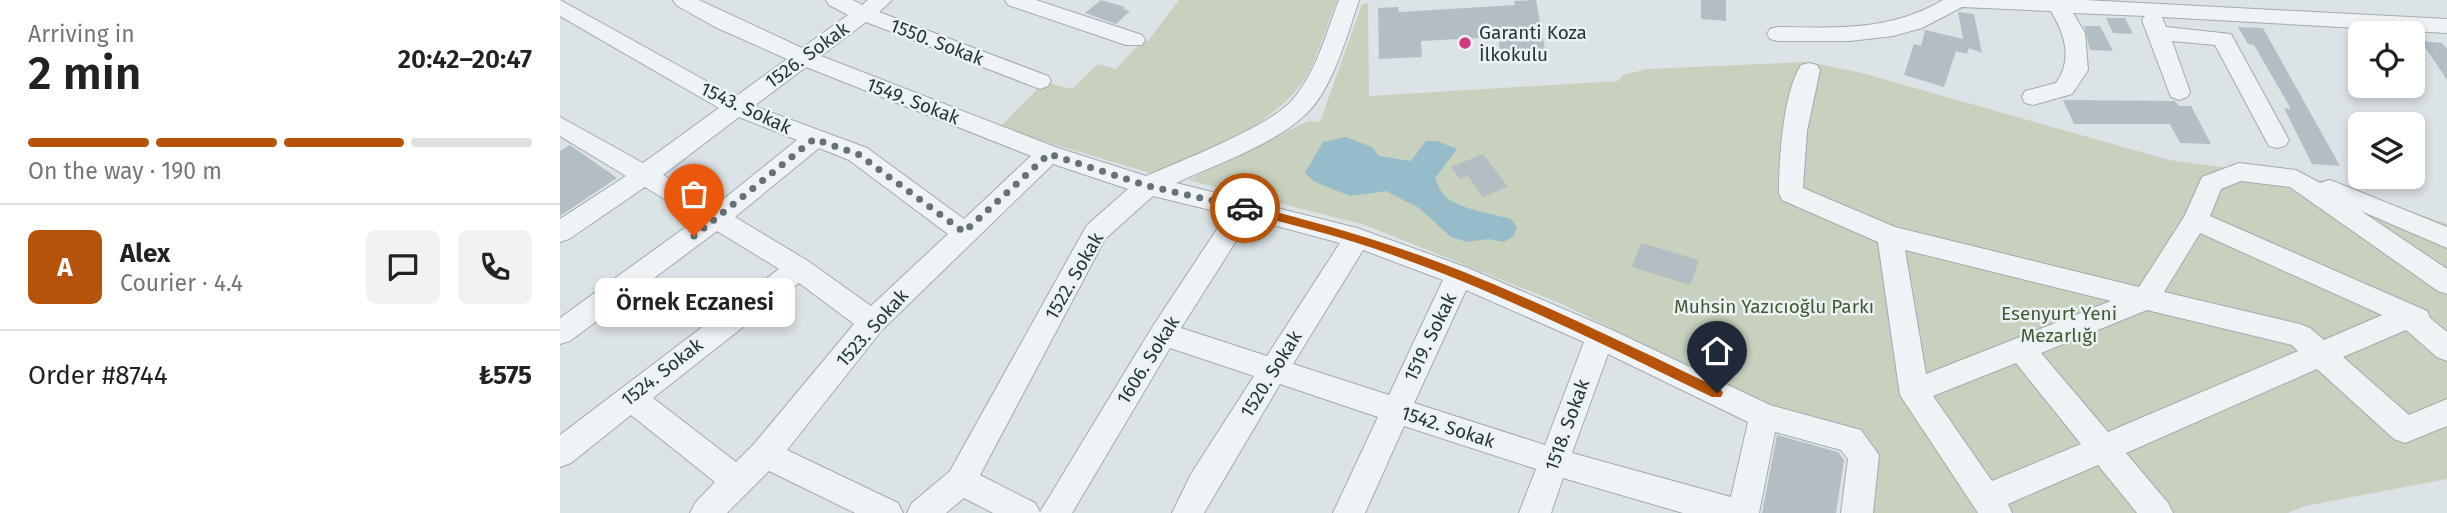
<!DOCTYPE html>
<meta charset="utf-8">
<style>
:root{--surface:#fff;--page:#f2f2f2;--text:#222;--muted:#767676;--line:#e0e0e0;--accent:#b45309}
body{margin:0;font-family:"Fira Sans",sans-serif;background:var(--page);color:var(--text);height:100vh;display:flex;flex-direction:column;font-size:26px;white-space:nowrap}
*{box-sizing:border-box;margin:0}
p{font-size:23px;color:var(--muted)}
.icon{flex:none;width:38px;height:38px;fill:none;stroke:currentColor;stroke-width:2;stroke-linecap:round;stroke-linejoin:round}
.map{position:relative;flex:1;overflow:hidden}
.details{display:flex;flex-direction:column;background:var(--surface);width:560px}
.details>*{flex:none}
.fabs{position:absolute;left:1788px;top:21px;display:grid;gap:14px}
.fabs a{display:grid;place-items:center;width:77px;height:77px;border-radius:10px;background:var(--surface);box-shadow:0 4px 10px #0003;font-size:35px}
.pin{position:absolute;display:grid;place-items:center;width:60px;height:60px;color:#fff;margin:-72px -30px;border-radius:50% 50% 50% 0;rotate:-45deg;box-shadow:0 0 7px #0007}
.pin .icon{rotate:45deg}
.courier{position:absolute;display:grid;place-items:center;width:70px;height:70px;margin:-35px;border:5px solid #b45309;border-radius:50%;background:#fff;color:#222;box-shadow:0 2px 9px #0007}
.bubble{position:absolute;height:49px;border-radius:10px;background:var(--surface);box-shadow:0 4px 10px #0003;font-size:23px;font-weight:600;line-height:49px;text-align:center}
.headline em{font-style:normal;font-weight:600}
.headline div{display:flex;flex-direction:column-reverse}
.headline{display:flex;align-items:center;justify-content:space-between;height:119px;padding:0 28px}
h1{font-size:46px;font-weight:600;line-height:52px}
.bar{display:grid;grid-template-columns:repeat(4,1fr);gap:10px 7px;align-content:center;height:84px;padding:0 28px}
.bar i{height:9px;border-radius:5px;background:var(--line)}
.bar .selected{background:var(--accent)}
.bar p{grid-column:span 4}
.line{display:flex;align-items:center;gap:18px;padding:0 28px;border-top:2px solid var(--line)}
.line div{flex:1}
.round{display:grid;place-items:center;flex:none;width:74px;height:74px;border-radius:10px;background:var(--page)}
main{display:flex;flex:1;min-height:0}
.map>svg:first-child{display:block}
.green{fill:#c7d1bd}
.water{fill:#95bcc8}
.building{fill:#b3bec4}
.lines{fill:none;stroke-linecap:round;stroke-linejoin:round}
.minor-casing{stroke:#a1abb1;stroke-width:2}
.minor{fill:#eff3f5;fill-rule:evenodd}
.route{fill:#b45309}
.done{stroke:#657278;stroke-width:7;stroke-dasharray:0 12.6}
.poi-dot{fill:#d13b7b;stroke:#ebf2f4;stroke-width:2.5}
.labels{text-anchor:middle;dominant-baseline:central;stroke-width:5;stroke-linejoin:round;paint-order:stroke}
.poi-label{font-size:19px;fill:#25353d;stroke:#ebf2f4;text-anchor:start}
.street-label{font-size:19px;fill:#25353d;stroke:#ebf2f4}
.park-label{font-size:19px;fill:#445932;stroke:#ebf2f4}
</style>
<main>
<section class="details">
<div class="headline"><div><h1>2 min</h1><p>Arriving in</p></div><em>20:42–20:47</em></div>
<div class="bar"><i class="selected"></i><i class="selected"></i><i class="selected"></i><i></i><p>On the way · 190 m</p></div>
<div class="line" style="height:126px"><b class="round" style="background:var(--accent);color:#fff">A</b><div><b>Alex</b><p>Courier · 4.4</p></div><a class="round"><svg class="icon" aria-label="chat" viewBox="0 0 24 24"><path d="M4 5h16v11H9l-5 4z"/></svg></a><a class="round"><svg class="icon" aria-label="phone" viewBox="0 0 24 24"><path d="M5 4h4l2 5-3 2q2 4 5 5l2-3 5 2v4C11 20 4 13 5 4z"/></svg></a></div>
<div class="line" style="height:91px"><div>Order #8744</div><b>₺575</b></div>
</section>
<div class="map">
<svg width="1887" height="513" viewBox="0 0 1887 513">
<rect width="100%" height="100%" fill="#dce3e7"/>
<!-- green -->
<path class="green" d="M619,0H777C767,24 758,58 744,80C717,122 638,160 590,173L439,128L484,82L512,89L538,64L556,69L582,41H588Z
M808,3L809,96L1058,81L1063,75L1087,69L1248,62L1302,73L1609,160L1765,181L1887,224V479L1745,506L1728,513H1311L1319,460L1292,428L1205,404L1002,304L805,225L628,180L748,121L760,122L802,4Z"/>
<!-- water -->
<path class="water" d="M786,137L812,147L819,156L851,161L866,141H877L897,149L875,178C878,185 881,193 887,198C900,209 934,214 951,219L957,228L953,237L944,242L928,239L907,242L891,237L859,208L826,191L790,196L755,182L745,173L763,142Z"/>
<!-- building -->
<path class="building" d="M541,0L565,7L563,9L570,11L556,24L525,13Z
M976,0L985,50L940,53L938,37L861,41L862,57L819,59L818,8L838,7L839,12L955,5L954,1Z
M1141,0H1166V21L1141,19Z
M1398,12L1414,14L1422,53L1409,48L1407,54L1396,51L1384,87L1344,75L1354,44L1361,46L1365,30L1403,39Z
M1546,18H1565L1573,34L1553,33Z
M1524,26H1540L1553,51L1530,50Z
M1678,27L1703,28L1780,166L1752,164L1724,108L1731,109L1694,45L1688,44Z
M1861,41L1882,43L1887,49V80Z
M1503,100L1615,101L1619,106H1631L1651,144L1620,143L1610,124H1514Z
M10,145L57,178L0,216V151Z
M923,154L948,187L923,197L908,176L900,179L891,167Z
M1081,243L1139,260L1130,285L1072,267Z
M1217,435L1278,452L1284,460L1276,513H1202Z"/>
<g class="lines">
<!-- minor casing -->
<g class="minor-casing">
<path id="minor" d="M0,0L175,97L227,59L155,27L116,5L113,0H139L242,48L288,15L269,5L266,0H293L302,5L308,0H332L319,12L488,76L491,81L488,86L480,89L472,86L306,22L261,56L498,148L586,176C622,160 712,126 734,98C757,70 766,33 779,0H799C788,33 773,87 748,112C716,144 657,164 616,183L797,228L908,268L1050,329L1210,405L1301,430L1319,455L1313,513H1281L1288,459L1281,450L1215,432L1199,513H1123L1003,478L991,513H959L976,469L844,426L805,513H773L818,417L720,384L644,513H612L631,474L694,376L610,348L512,513H433L404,498L386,513H347L352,503L390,471L527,225L568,189L493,164L322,330L227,450L338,503L343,513H295L209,471L167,513H130L135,503L155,482L71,415L11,463L0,467V435L219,269L157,231L10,341L0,344V318L137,219L85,187L9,239L0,242V219L66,176L0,136V117L83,163L159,108L0,16ZM246,67L471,156L404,219L307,148L194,106ZM179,117L237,140L155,206L103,175ZM259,148L289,160L388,234L311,306L248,261L175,217ZM593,196L667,214L593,326L480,512L475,503L420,475L545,239ZM690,219L780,243L707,356L621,328ZM803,250L883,280L829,395L733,364ZM239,283L294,324L194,444L176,462L93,398ZM906,290L1024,342L985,445L854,403ZM1048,354L1188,422L1171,497L1012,453Z
M445,0H476L582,35L585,40L582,45H566L448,5Z
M1383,0H1525L1887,19V33L1602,17L1606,27L1671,34L1729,140L1725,146L1717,148L1709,146L1655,45L1612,41L1630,92L1627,97L1619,100L1611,97L1582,20L1585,16L1513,13L1525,33L1528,70L1512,94L1473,105L1465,103L1462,97L1465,91L1496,83C1513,59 1505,35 1491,11L1402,7L1362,28L1333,36L1290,41H1218L1210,39L1207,34L1210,29L1218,27C1276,28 1331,31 1383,0Z
M1249,63L1257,65L1260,70L1247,131L1243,188L1335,227L1579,287L1624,217L1642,177L1679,163L1736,170L1760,183L1769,180L1778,183L1887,227V248L1801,211L1887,269V294L1878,291L1730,187L1681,181L1661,189L1650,216L1867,311L1870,318L1887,332V361L1877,357L1846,330L1783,357L1849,415L1887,399V426L1845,443L1834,439L1757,369L1566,453L1608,503L1613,513H1577L1538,465L1448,504L1452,513H1418L1340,395L1318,242L1222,200L1219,193C1219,159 1223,93 1241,65ZM1640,233L1822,315L1764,340L1750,328L1740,324L1604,292ZM1345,250L1551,301L1366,374ZM1587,310L1732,345L1738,351L1548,432L1481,353ZM1456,363L1521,444L1432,481L1373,396Z"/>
</g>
<!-- minor -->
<use href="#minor" class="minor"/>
</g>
<!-- route -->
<path class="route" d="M685,204C759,223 832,243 904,272C991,307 1076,349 1161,389L1163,393L1161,397H1152C1036,341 918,281 794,242C757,230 718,222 681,211V205Z"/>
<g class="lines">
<!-- done -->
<path class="done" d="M134,236L254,139L298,154L404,232L489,154L588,186L685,208"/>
</g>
<!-- markers -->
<circle class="poi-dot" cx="905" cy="43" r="7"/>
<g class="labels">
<!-- poi labels -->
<g class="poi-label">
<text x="919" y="32">Garanti Koza<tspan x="919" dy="22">İlkokulu</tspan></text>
</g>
<!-- street labels -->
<g class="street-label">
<text transform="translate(377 42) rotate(21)">1550. Sokak</text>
<text transform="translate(247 55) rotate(-36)">1526. Sokak</text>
<text transform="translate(353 101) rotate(21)">1549. Sokak</text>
<text transform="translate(186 108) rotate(25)">1543. Sokak</text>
<text transform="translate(514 276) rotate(-60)">1522. Sokak</text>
<text transform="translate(312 328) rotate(-48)">1523. Sokak</text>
<text transform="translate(870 337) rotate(-64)">1519. Sokak</text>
<text transform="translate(588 360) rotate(-58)">1606. Sokak</text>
<text transform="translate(102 372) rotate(-38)">1524. Sokak</text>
<text transform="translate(711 374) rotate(-58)">1520. Sokak</text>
<text transform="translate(1007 425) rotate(-70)">1518. Sokak</text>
<text transform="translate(888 427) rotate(18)">1542. Sokak</text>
</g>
<!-- park labels -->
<g class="park-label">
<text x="1214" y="306">Muhsin Yazıcıoğlu Parkı</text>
<text x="1499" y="313">Esenyurt Yeni<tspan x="1499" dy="22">Mezarlığı</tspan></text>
</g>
</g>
</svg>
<div class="fabs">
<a><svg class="icon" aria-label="locate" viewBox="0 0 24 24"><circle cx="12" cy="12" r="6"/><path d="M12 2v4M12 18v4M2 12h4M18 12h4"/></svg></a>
<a><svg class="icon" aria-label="layers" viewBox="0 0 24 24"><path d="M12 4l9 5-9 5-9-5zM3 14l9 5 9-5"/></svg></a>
</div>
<div class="pin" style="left:134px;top:236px;background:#ea580c"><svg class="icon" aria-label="bag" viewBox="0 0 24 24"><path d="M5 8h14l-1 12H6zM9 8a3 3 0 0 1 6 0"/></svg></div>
<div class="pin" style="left:1157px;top:393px;background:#1f2937"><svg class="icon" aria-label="home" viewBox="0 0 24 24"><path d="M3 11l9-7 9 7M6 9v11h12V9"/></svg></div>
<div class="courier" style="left:685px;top:208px"><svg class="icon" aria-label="car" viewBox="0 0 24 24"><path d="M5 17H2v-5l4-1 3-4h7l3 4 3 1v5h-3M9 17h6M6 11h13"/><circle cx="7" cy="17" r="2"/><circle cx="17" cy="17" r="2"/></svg></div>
<div class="bubble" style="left:35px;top:278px;width:200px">Örnek Eczanesi</div>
</div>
</main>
